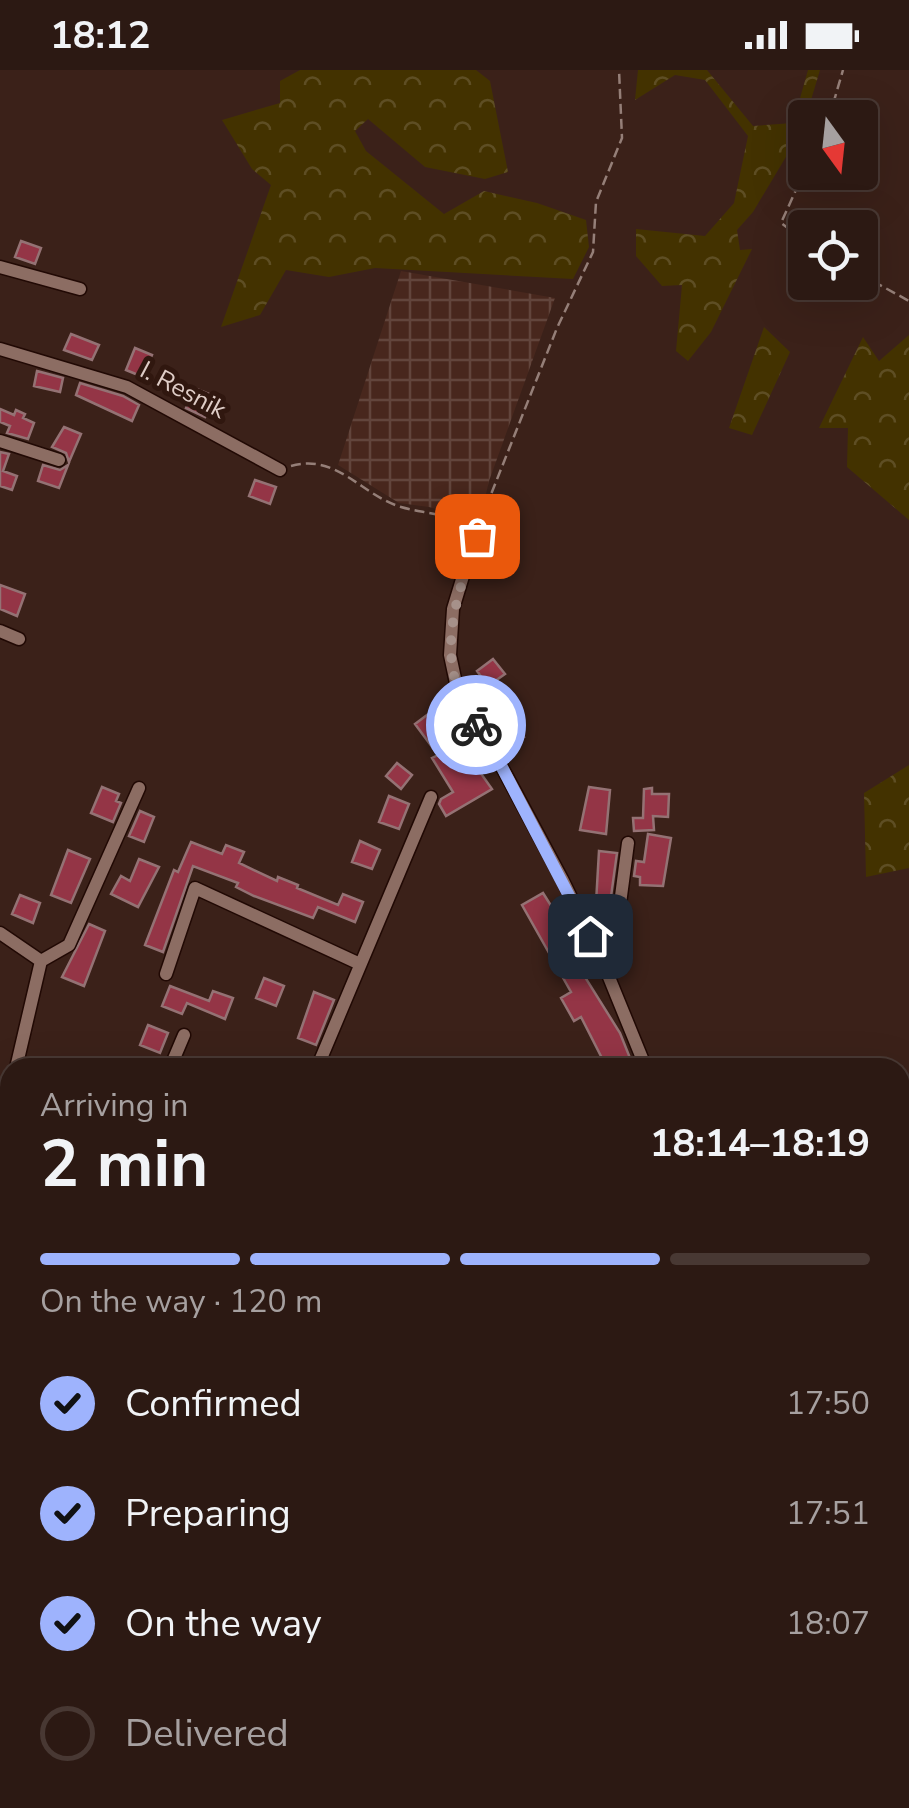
<!DOCTYPE html>
<meta charset="utf-8">
<style>
:root{--surface:#2c1913;--page:#382621;--text:#f1f3f6;--muted:#a6a0a0;--line:#483833;--accent:#9eb3fd}
body{margin:0;font-family:"Nunito Sans",sans-serif;background:var(--page);color:var(--text);height:100vh;display:flex;flex-direction:column;font-size:38px;white-space:nowrap}
*{box-sizing:border-box;margin:0}
p{font-size:32px;color:var(--muted)}
.icon{flex:none;width:55px;height:55px;fill:none;stroke:currentColor;stroke-width:2;stroke-linecap:round;stroke-linejoin:round}
.map{position:relative;flex:1;overflow:hidden}
.side{position:absolute;left:0px;top:988px;width:910px;height:752px;display:flex;flex-direction:column;background:var(--surface);border-radius:30px 30px 0 0;box-shadow:0 10px 40px #0002,0 0 0 2px var(--line)}
.side>*{flex:none}
.needle{width:65px;rotate:165deg}
.buttons{position:absolute;left:788px;top:30px;display:grid;gap:20px}
.buttons a{display:grid;place-items:center;width:90px;height:90px;border-radius:10px;background:var(--surface);box-shadow:0 10px 40px #0002,0 0 0 2px var(--line);font-size:50px}
.pin{position:absolute;display:grid;place-items:center;width:85px;height:85px;color:#fff;margin:-42px;border-radius:20px;box-shadow:0 5px 15px #0006}
.courier{position:absolute;display:grid;place-items:center;width:100px;height:100px;margin:-50px;border:8px solid #9eb3fd;border-radius:50%;background:#fff;color:#222;box-shadow:0 2px 12px #0007}
.headline em{font-style:normal;font-weight:700}
.headline div{display:flex;flex-direction:column-reverse}
.headline{display:flex;align-items:center;justify-content:space-between;height:170px;padding:0 40px}
h1{font-size:65px;font-weight:700;line-height:75px}
.bar{display:grid;grid-template-columns:repeat(4,1fr);gap:15px 10px;align-content:center;height:120px;padding:0 40px}
.bar i{height:12px;border-radius:8px;background:var(--line)}
.bar .selected{background:var(--accent)}
.bar p{grid-column:span 4}
ol{padding:0 40px;list-style:none}
li{display:flex;align-items:center;gap:30px;height:110px}
li p{margin-inline-start:auto}
li .icon{padding:10px;border-radius:50%;background:var(--accent);color:#111;stroke-width:4}
li:last-child{color:var(--muted)}
li i{width:55px;height:55px;border:5px solid var(--line);border-radius:50%}
.status{display:flex;justify-content:space-between;align-items:center;height:70px;padding:0 50px;background:var(--surface);direction:ltr}
.status svg{height:28px;fill:currentColor}
.map>svg:first-child{display:block}
.built{fill:#48271d}
.industrial{fill:url(#industrial-grid)}
.forest{fill:url(#forest-crowns)}
.lines{fill:none;stroke-linecap:round;stroke-linejoin:round}
.stream{stroke:#975779;stroke-width:4}
.building{fill:#943546;stroke:#947274;stroke-width:2.5}
.service-casing{stroke:#210904;stroke-width:9}
.minor-casing{stroke:#210904;stroke-width:15}
.tertiary-casing{stroke:#210904;stroke-width:18}
.path{stroke:#957f78;stroke-width:2.5;stroke-dasharray:10 5;stroke-linecap:butt}
.service{stroke:#8c6d63;stroke-width:6}
.minor{stroke:#8c6d63;stroke-width:12}
.tertiary{stroke:#8c6d63;stroke-width:15}
.done{stroke:#a6918a;stroke-width:10;stroke-dasharray:0 18}
.route{stroke:#9eb3fd;stroke-width:12}
.labels{text-anchor:middle;dominant-baseline:central;stroke-width:10;stroke-linejoin:round;paint-order:stroke}
.street-label{font-size:25px;fill:#dfcdc7;stroke:#30170f}
</style>
<div class="status"><b>18:12</b><svg viewBox="0 0 49 12"><path d="M0 12V9h3v3zM5 12V6h3v6zM10 12V3h3v9zM15 12V0h3v12zM26 1h20v11H26zM47 4h2v5h-2z"/></svg></div>
<div class="map">
<svg width="909" height="1738" viewBox="0 0 909 1738">
<defs>
<pattern id="industrial-grid" width="8" height="8" patternUnits="userSpaceOnUse" patternTransform="scale(2.5)"><rect width="8" height="8" fill="#48271d"/><path d="M0 4h8M4 0v8" fill="none" stroke="#62453c"/></pattern>
<pattern id="forest-crowns" width="20" height="18" patternUnits="userSpaceOnUse" patternTransform="scale(2.5)"><rect width="20" height="18" fill="#433200"/><path d="M2 6a3 3 0 1 1 6 0M12 15a3 3 0 1 1 6 0" fill="none" stroke="#5e4e24"/></pattern>
</defs>
<rect width="100%" height="100%" fill="#3b2119"/>
<!-- built -->
<path class="built" d="M10,1074V1231L0,1223V1081Z"/>
<!-- industrial -->
<path class="industrial" d="M401,201L555,228L489,411L480,450L429,437L399,433L338,395Z"/>
<!-- forest -->
<path class="forest" d="M300,0H476L490,11L508,102L485,109L425,97L368,49L355,61L366,81L444,144L484,121L537,133L586,150L589,177L573,209L375,198L329,207L286,200L260,245L221,257L271,115L252,99L222,50L280,33V11Z
M638,0H707L753,56L793,53L808,0H820L802,60L753,142L737,160L740,180L752,179L711,262L688,291L676,281L682,215L662,216L636,186V159L705,166L734,133L748,66L705,10L675,5L635,30Z
M764,257L790,282L752,365L729,358Z
M909,265V450L847,397L848,358H819L863,267L879,291Z
M909,695V798L866,807L864,723Z
M10,1366V1636L0,1638V1370Z
M10,1684V1730H291L290,1738H0V1686Z
M582,1730H677L684,1738H582Z"/>
<g class="lines">
<!-- stream -->
<path class="stream" d="M696,1730L703,1738"/>
</g>
<!-- building -->
<path class="building" d="M21,171L41,178L35,194L15,187Z
M71,264L99,275L92,290L64,280Z
M135,278L152,285L143,307L126,300Z
M37,301L63,308L60,322L34,316Z
M80,313L123,326L139,335L132,351L76,325Z
M194,318L214,326L205,347L186,338Z
M0,339L14,345L16,340L25,344L23,348L34,353L28,369L7,363L10,356L0,352Z
M64,357L81,364L69,392L66,383L52,377Z
M0,382L9,384L3,401L17,406L12,420L0,416Z
M43,395L60,400L68,395L59,418L38,411Z
M255,410L276,417L270,434L249,426Z
M0,515L25,524L17,546L0,539Z
M493,589L505,604L488,616L477,601Z
M435,639L492,719L446,746L439,734L441,729L453,722L432,688L438,685L415,654Z
M514,648L524,667L504,678L494,659Z
M397,693L412,705L401,719L386,706Z
M102,717L119,724L116,731L121,733L113,752L91,743Z
M589,717L610,720L606,764L580,760Z
M652,718V724H669L668,747L653,746L654,760L634,761L633,748H643L644,719Z
M389,726L409,734L399,759L379,752Z
M140,741L154,747L144,772L129,766Z
M648,764L671,768L663,816L640,815V807L634,806L636,791L644,792Z
M360,771L380,780L372,799L352,792Z
M191,772L222,784L226,775L244,782L239,793L277,811L278,807L298,815L297,818L338,835L343,824L363,832L355,852L318,837L313,848L254,826L236,817L238,813L193,796L163,882L145,875L174,800L178,802Z
M68,780L90,789L71,833L51,825Z
M599,781L617,783L610,834L596,833Z
M139,789L159,797L138,837L111,824L121,806L130,811Z
M543,823L586,891L578,896L620,963L634,998H607L581,947L574,951L561,928L571,922L522,835Z
M20,825L40,833L33,853L12,844Z
M89,854L105,861L84,916L62,907Z
M264,908L284,916L276,936L256,928Z
M170,916L209,931L213,921L233,928L225,949L187,933L182,944L162,936Z
M314,922L334,930L316,975L298,968Z
M148,955L168,963L160,983L140,975Z"/>
<g class="lines">
<!-- service casing -->
<g class="service-casing">
<path id="service" d="M0,1167L10,1154
M0,1171L10,1178"/>
</g>
<!-- minor casing -->
<g class="minor-casing">
<path id="minor" d="M0,197L80,219
M0,279L127,317L280,400
M0,371L59,390
M480,450L453,539L450,585L460,632L496,686L562,809L604,895L646,998
M0,561L19,569
M0,863L41,891
M604,895L618,849L628,773
M166,904L195,818L360,894
M16,998L41,891L69,875L139,718
M170,998L184,965
M317,998L431,727
M900,1211L909,1224
M900,1515L909,1503
M734,1738L740,1730"/>
</g>
<!-- tertiary casing -->
<g class="tertiary-casing">
<path id="tertiary" d="M0,1073L10,1068
M900,1136L909,1135"/>
</g>
<!-- path -->
<path class="path" d="M829,48L843,0
M805,100L781,153L805,171
M860,204L909,231
M291,396C337,383 361,425 401,437C422,443 442,443 463,454
M486,437L557,258L593,182L596,132L622,68L619,0
M0,1358L10,1359
M318,1738V1730"/>
<!-- service -->
<use href="#service" class="service"/>
<!-- minor -->
<use href="#minor" class="minor"/>
<!-- tertiary -->
<use href="#tertiary" class="tertiary"/>
</g>
<g class="lines">
<!-- done -->
<path class="done" d="M476,655C432,591 455,533 477,466"/>
<!-- route -->
<path class="route" d="M476,655L496,686L590,866"/>
</g>
<g class="labels">
<!-- street labels -->
<g class="street-label">
<text transform="translate(183 320) rotate(28)">I. Resnik</text>
</g>
</g>
</svg>
<div class="buttons">
<a><svg class="needle" viewBox="-14 -14 28 28"><path d="M0-13l5 13h-10z" fill="#e53935"/><path d="M0 13l5-13h-10z" fill="#a6a0a0"/></svg></a>
<a><svg class="icon" aria-label="locate" viewBox="0 0 24 24"><circle cx="12" cy="12" r="6"/><path d="M12 2v4M12 18v4M2 12h4M18 12h4"/></svg></a>
</div>
<div class="pin" style="left:477px;top:466px;background:#ea580c"><svg class="icon" aria-label="bag" viewBox="0 0 24 24"><path d="M5 8h14l-1 12H6zM9 8a3 3 0 0 1 6 0"/></svg></div>
<div class="pin" style="left:590px;top:866px;background:#1f2937"><svg class="icon" aria-label="home" viewBox="0 0 24 24"><path d="M3 11l9-7 9 7M6 9v11h12V9"/></svg></div>
<div class="courier" style="left:476px;top:655px"><svg class="icon" aria-label="bike" viewBox="0 0 24 24"><circle cx="6" cy="16" r="4"/><circle cx="18" cy="16" r="4"/><path d="M6 16l4-8h5l3 8M10 8l3 8H6M13 5h3"/></svg></div>
<section class="side">
<div class="headline"><div><h1>2 min</h1><p>Arriving in</p></div><em>18:14–18:19</em></div>
<div class="bar"><i class="selected"></i><i class="selected"></i><i class="selected"></i><i></i><p>On the way · 120 m</p></div>
<ol>
<li><svg class="icon" aria-label="check" viewBox="0 0 24 24"><path d="M5 12l5 5 9-10"/></svg>Confirmed<p>17:50</p></li>
<li><svg class="icon" aria-label="check" viewBox="0 0 24 24"><path d="M5 12l5 5 9-10"/></svg>Preparing<p>17:51</p></li>
<li><svg class="icon" aria-label="check" viewBox="0 0 24 24"><path d="M5 12l5 5 9-10"/></svg>On the way<p>18:07</p></li>
<li><i></i>Delivered</li>
</ol>
</section>
</div>
